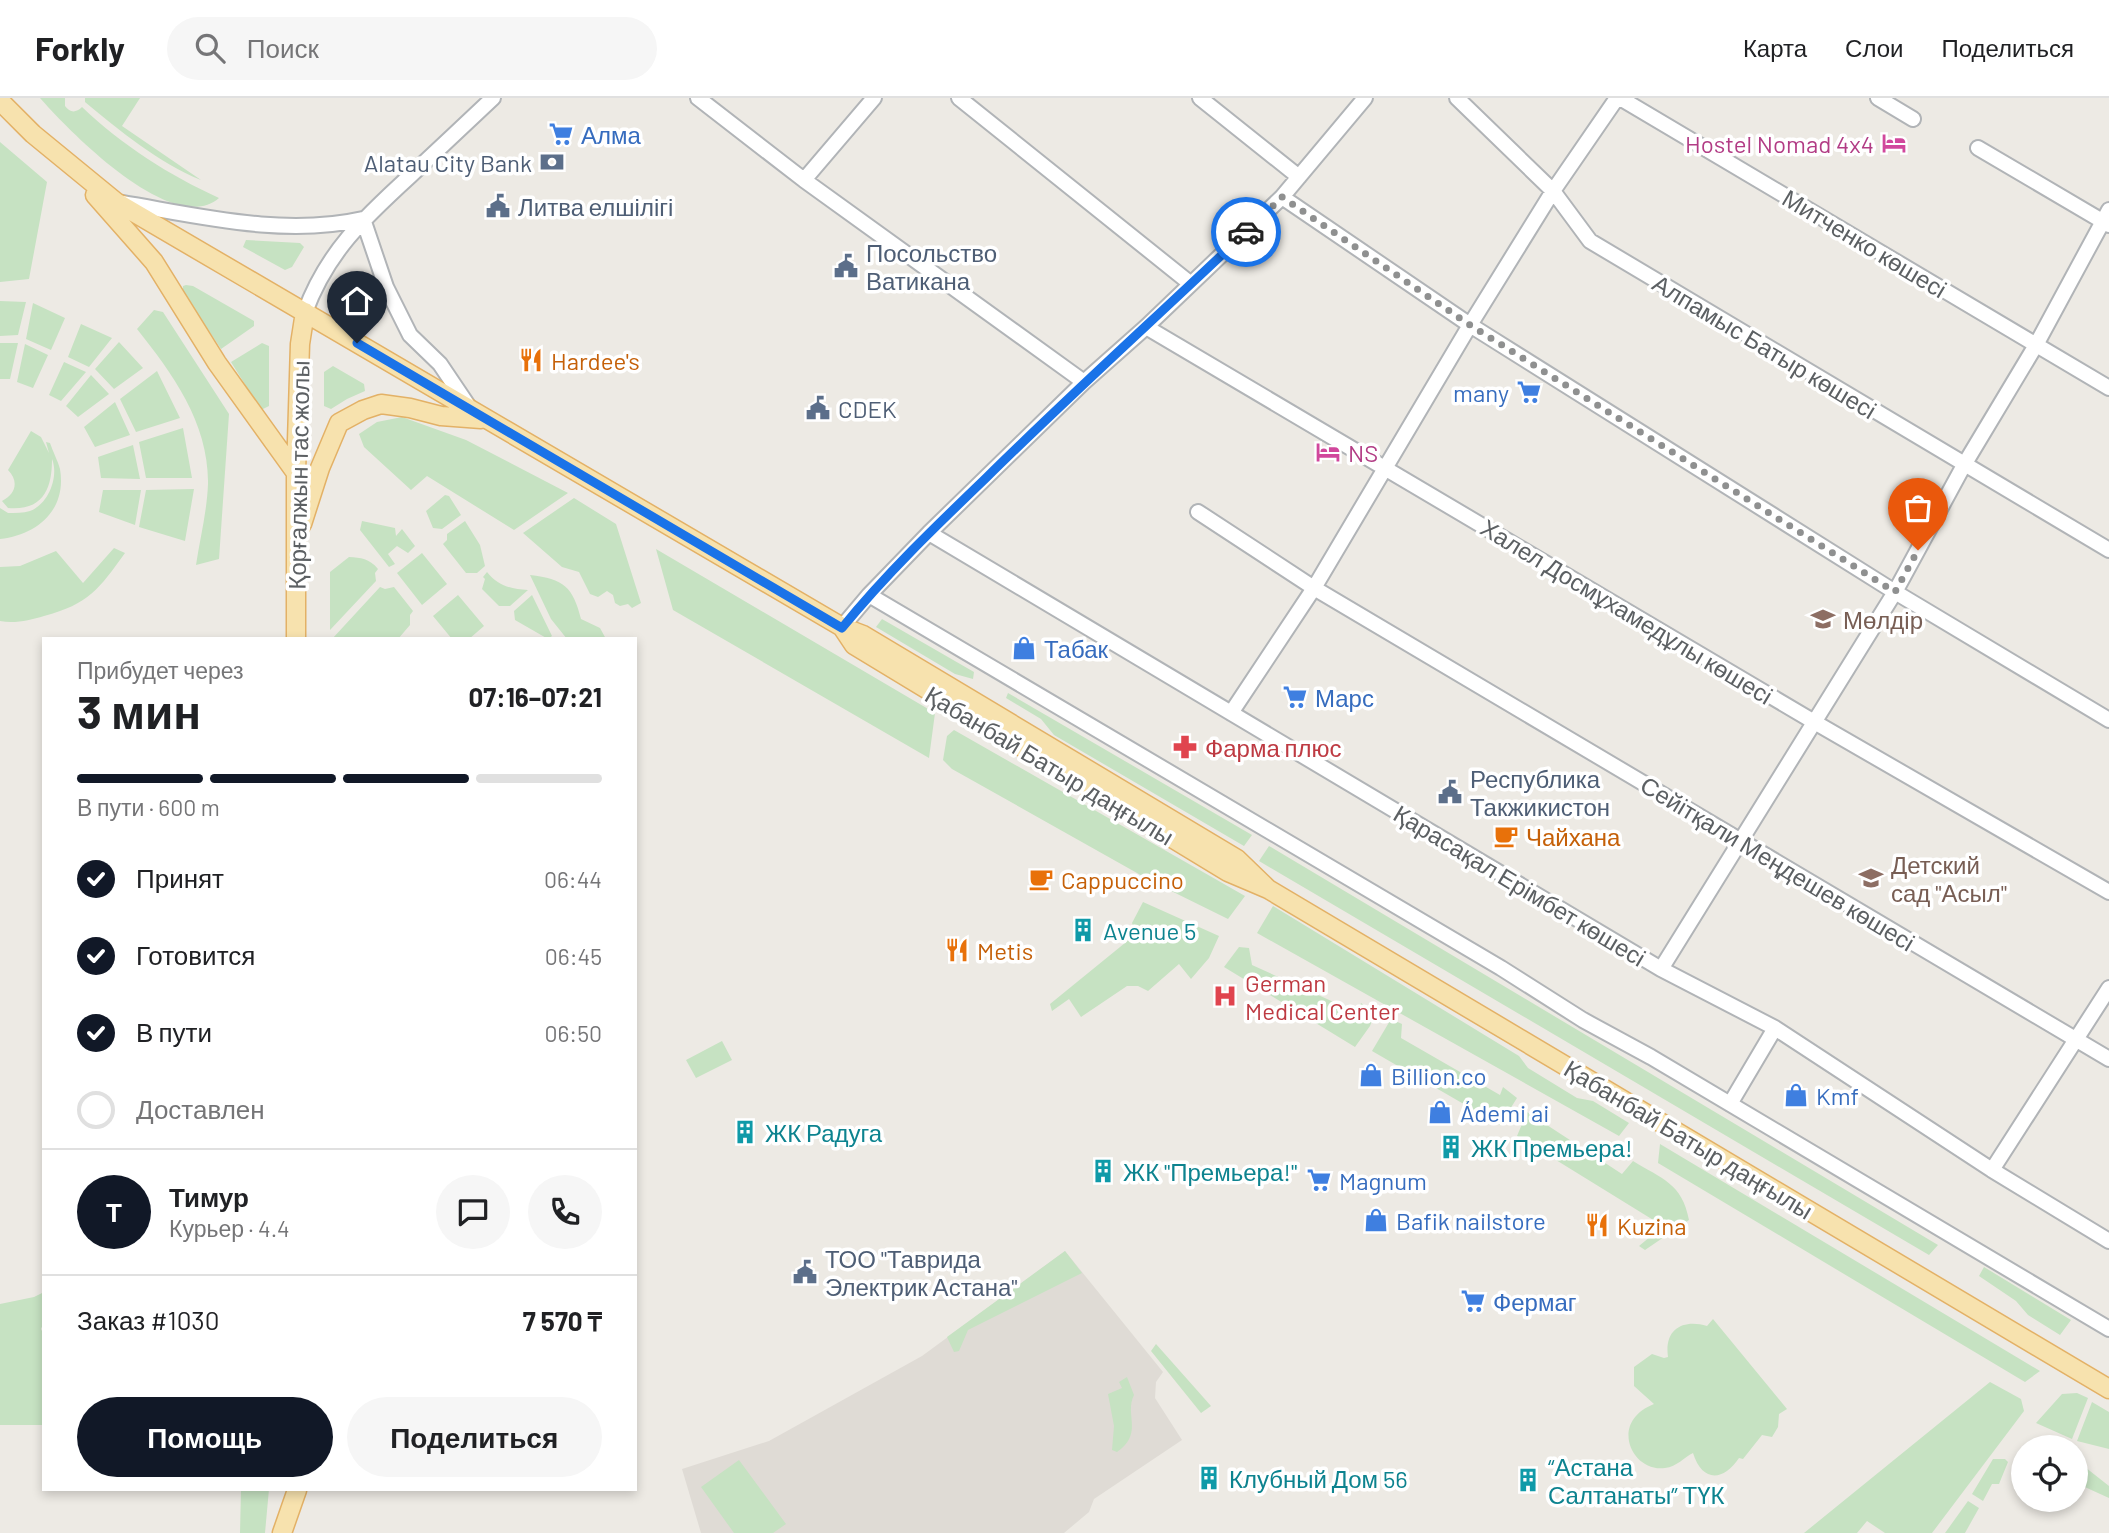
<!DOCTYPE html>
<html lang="ru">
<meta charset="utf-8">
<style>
:root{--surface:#fff;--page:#f6f6f6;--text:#202124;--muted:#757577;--line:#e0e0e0;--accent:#111827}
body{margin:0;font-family:Barlow,sans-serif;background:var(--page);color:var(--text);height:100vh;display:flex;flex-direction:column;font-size:26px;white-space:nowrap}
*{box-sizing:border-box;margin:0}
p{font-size:23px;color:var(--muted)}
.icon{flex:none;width:38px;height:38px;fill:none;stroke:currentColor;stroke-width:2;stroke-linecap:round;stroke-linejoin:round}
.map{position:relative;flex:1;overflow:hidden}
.drawer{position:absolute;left:42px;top:539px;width:595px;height:854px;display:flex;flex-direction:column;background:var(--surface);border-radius:0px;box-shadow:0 4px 10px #0003}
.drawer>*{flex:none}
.tools{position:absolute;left:2011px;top:1337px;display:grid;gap:14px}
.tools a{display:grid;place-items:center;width:77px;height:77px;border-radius:50%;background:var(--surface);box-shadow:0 4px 10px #0003;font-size:35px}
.pin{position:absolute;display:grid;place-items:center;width:60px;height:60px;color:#fff;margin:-72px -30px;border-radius:50% 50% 50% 0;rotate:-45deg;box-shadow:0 0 7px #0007}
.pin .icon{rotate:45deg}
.courier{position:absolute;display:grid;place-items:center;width:70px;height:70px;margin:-35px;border:5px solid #1a73e8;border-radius:50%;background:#fff;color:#222;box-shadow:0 2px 9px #0007}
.overview em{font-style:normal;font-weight:700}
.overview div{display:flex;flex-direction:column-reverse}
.overview{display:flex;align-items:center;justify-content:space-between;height:119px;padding:0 35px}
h1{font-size:46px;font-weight:700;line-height:52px}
.bar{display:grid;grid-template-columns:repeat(4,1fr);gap:10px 7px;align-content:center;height:84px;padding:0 35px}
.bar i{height:9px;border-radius:5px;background:var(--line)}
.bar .active{background:var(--accent)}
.bar p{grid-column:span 4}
.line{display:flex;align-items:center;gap:18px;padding:0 35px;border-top:2px solid var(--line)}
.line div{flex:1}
.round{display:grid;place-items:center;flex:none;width:74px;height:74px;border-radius:37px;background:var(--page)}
ol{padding:0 35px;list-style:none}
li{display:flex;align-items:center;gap:21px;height:77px}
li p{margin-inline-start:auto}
li .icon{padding:7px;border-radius:50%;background:var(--accent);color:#fff;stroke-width:4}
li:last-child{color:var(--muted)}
li i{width:38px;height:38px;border:4px solid var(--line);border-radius:50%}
.action{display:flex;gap:14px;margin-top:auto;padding:14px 35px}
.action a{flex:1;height:80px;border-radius:42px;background:var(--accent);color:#fff;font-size:28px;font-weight:700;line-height:80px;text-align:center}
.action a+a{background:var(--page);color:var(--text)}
header{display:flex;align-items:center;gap:42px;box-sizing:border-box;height:98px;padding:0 35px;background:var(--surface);border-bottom:2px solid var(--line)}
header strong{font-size:33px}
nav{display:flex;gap:38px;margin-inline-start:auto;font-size:24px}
.search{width:490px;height:63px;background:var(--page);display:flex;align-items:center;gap:18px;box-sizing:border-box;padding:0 24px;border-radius:38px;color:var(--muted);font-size:26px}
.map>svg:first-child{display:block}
.education{fill:#dfdbd5}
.green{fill:#c6e2c2}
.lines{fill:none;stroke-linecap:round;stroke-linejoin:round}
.minor-casing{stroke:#b1b4b7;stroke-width:18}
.major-casing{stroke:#e3b166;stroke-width:21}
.minor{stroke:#fff;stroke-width:14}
.major{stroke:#f7e2ae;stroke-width:18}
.done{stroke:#8f9090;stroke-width:7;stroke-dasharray:0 12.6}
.route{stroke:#1a73e8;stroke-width:9}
.labels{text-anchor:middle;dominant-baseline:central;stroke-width:7;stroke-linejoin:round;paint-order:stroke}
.shop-label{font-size:24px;fill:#366cbe;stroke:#fff;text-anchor:start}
.hotel-label{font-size:24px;fill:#b23c85;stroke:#fff;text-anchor:end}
.service-label{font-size:24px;fill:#4e5e75;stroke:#fff;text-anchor:start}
.street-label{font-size:24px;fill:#5c6063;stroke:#fff}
.food-label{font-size:24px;fill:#c56008;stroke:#fff;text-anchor:start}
.education-label{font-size:24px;fill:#785e54;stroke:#fff;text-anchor:start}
.health-label{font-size:24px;fill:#be3a42;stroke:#fff;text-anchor:start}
.culture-label{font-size:24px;fill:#0d838f;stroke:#fff;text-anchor:start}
</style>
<header>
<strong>Forkly</strong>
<div class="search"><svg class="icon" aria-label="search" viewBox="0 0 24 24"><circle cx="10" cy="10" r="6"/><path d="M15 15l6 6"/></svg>Поиск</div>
<nav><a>Карта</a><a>Слои</a><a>Поделиться</a></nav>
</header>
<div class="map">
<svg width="2109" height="1435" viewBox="0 0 2109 1435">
<rect width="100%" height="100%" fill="#edeae4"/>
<!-- education -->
<path class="education" d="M1065,1153L1163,1274L1156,1284L1155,1300L1182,1342L1094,1401L1089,1414L1064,1435H701L682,1371L769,1343L922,1258Z"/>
<!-- green -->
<path class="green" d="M40,0H65V8C70,15 76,15 82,9C123,48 169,77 219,100C173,140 69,33 40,0Z
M85,0H140L122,28L201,82C159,65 120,33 85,4Z
M0,44L47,84L29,181L0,184Z
M246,142L300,145L304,149L292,169L285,172L243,149Z
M349,174H359L375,214L367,220L337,202V197Z
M186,187L193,188L254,223V228L221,251L183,194V188Z
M0,203L26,204L18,237L0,238Z
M33,205L65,220L51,252L26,241Z
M154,212L163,214L229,316L219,461L196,467C200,441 207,413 208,386C209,326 173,276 137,231Z
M81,226L112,240L89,269L68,259Z
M119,244L143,270L114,291L95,271Z
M0,245H18L10,281H0Z
M262,245L269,248V308L261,312L231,264Z
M25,246L48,257L33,290L17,284Z
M64,264L86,274L61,303L49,297Z
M333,268L364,286L365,293L347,301L331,311L324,308V274Z
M157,273L180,320L136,334L120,301Z
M91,277L109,296L78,319L66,308Z
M115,304L130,337L95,349L84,329Z
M402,319L466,342L568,395L514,432L427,378L411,392L364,349L359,336L377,324Z
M183,330L192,380H146L139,344Z
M31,333L41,339L49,355L46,344L50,345C53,354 58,363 60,371C67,412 37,437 0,441V410L8,415C16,415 23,415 30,413C49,406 59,378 52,361C52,390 44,413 8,410L2,403C16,396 19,383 8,372Z
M133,347L140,381L101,380L98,359Z
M194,391L185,443L139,429L146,392Z
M103,392H141L135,427L99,414Z
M445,397L449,398L461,417L442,431L433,430L426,413Z
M574,400L616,426L641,505L632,510L628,506L620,508L615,505L613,497L607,493L598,499L590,496L579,474L562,469L523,435Z
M362,423L395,430L396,438L402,431L415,448L408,455L397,448L388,456L395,466L389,469L360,432Z
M465,423L480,447L485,468L477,475H466L443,446L447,442V436Z
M114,450L125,455C99,491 89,506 44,518C30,522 15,526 0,523V469L20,468L56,453L83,485Z
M656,451L935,615L929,660L673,512Z
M422,455L447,486L422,507L397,475Z
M349,459C361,460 369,460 378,471L375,475L376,483L330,532V474Z
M487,474C498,488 511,491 528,492L510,508H499L482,491L485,481L483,479Z
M530,477C564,481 573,489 581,521L600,530L606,541H567L551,521Z
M380,489L385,491L394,489L413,513L410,517V527L398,541H332Z
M458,497L484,528L469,541H452L433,518Z
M532,497L552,538L548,541L515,522L514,513Z
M882,521L974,574L973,581L955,576L876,529Z
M1008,595L1252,737L1244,748L1054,637L1041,621L1006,600Z
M954,632L1245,798L1228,821L1153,784L952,671L943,662L947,638Z
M1269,748L1938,1147L1929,1157L1259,763Z
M1143,804L1219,838L1209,860L1191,881L1179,866L1148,893L1138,888H1127L1081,919L1069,901L1052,913L1050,906L1136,836L1132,825Z
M1273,808L1519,958L1528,970L1577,1000L1593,1003L1629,1025L1619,1038L1257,835Z
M1239,849L1249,850L1252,867L1358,915L1361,905L1375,915L1370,928L1355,949L1224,869Z
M1391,921L1402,926L1401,940L1500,997L1503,989L1517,1000L1500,1027L1372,953Z
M722,943L732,962L696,980L686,962Z
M1527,1014L1622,1076L1633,1063C1662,1081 1682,1085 1689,1122L1645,1152L1639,1148L1663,1128L1517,1038Z
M1660,1046L2040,1273L2025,1284L1658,1065Z
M1065,1153L1082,1175L968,1232L959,1253L954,1254L947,1239Z
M1984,1169L2071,1222L2060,1237L2028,1217L2016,1203L1979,1178Z
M44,1194V1224L41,1231L44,1237V1327H0V1206L34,1199Z
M1713,1221L1787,1311L1779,1316L1778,1329L1772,1339L1762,1337L1743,1361L1739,1360C1723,1384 1702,1384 1693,1355C1684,1359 1677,1369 1665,1370C1632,1375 1608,1324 1654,1306L1634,1288V1269L1652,1256L1664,1260L1668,1259C1664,1231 1683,1221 1707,1228Z
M1156,1246L1211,1308L1201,1315L1151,1253Z
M1127,1279L1134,1297C1124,1317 1144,1335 1117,1354L1112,1352L1114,1328L1108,1296L1122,1290L1119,1284Z
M1990,1284L2021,1301L2024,1313L1932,1435H1885L1867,1423L1857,1435H1804Z
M2077,1295L2088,1300L2072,1341L2036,1325L2062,1296Z
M2092,1304L2109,1314V1351L2077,1343Z
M1993,1361H2005L2008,1364L1999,1386H1992L1983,1403L1972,1396Z
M739,1362L786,1426L773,1435H734L701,1389Z
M2076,1362L2109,1388V1400L2076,1385Z
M241,1391H269L265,1435H240Z
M1968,1403L1979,1410L1965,1435H1945Z"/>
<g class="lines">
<!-- minor casing -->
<g class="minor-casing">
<path id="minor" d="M698,0L804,82L1084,284
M959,0L1191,186
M1200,0L1299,79
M1457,0L1553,93L1590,143L2109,452
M1620,0L2109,290
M1878,0L1913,21
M1978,50L2109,127
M804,82L874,0
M1282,99L1470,227L1895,494L2109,622
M122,105C200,118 284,139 363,121
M363,121L386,189L410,237L440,266L469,309
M305,214C327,154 364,120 410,78C438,52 465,26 493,0
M1146,229L1816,625L2109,794
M1198,414L1314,490L2109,961
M929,435L1661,871L1775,930L1992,1072L2109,1143
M869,497L1501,870L1583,922L1651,959L2109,1231
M842,529L869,497L929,435L1084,284L1146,229L1282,99L1365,0
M1231,615L1314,490L1470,227L1553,93L1617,0
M1661,871L1895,494L1964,367L2036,247L2109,112
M1730,1006L1775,930
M1992,1072L2109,890"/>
</g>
<!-- major casing -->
<g class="major-casing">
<path id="major" d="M0,3L33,36L116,104L842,529L863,537L1237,761L1268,791
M95,97L154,164L217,265L296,375
M302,426L320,370L339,325L363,312L381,306L410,310L441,318L481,321
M842,529L854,547L1228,774L1268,791L2109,1291
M296,541V375L300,246L305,214
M282,1435L297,1392"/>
</g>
<!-- minor -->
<use href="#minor" class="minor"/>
<!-- major -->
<use href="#major" class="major"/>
</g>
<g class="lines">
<!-- done -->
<path class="done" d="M1246,134L1282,99L1470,227L1895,494L1918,452"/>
<!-- route -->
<path class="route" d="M357,245L842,530C886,476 936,428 986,380C1071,296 1160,216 1246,134"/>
</g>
<!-- icons -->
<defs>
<g id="supermarket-bare" transform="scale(1.89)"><path d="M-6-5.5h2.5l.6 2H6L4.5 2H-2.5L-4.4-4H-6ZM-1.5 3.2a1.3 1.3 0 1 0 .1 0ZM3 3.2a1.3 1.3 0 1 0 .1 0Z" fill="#3f7fe0" stroke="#fff" stroke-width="2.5" paint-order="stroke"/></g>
<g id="hotel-bare" transform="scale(1.89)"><path d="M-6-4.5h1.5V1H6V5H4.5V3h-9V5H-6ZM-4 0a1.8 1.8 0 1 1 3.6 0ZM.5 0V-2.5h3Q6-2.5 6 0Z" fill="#d1479c" stroke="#fff" stroke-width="2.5" paint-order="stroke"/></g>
<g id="bank-bare" transform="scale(1.89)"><path d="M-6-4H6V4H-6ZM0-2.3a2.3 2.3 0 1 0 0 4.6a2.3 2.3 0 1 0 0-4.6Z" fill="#5c6f8a" stroke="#fff" stroke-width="2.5" paint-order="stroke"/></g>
<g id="civic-bare" transform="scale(1.89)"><path d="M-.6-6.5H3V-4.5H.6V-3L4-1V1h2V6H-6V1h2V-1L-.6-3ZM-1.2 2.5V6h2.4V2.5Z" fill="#5c6f8a" stroke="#fff" stroke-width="2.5" paint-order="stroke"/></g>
<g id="restaurant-bare" transform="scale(1.89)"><path d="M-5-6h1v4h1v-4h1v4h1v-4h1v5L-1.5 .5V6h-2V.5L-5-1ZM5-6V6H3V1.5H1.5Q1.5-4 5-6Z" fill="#e8710a" stroke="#fff" stroke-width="2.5" paint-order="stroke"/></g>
<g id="school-bare" transform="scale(1.89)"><path d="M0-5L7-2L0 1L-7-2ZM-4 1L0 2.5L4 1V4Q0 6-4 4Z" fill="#8d6e63" stroke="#fff" stroke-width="2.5" paint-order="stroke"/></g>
<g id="shop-bare" transform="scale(1.89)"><path d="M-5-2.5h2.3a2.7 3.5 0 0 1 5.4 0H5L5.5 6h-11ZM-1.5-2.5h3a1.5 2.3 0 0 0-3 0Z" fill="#3f7fe0" stroke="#fff" stroke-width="2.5" paint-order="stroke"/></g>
<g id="pharmacy-bare" transform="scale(1.89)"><path d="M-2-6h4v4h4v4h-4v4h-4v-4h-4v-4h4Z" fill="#e0444e" stroke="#fff" stroke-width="2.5" paint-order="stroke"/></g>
<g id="cafe-bare" transform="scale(1.89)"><path d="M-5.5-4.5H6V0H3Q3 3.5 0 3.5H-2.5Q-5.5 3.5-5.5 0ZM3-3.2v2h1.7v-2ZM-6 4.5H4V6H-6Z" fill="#e8710a" stroke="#fff" stroke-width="2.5" paint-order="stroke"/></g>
<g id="building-bare" transform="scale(1.89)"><path d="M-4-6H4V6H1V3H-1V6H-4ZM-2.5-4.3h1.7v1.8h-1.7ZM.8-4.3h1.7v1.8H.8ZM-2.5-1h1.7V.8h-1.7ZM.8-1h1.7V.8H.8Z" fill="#0f9aa8" stroke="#fff" stroke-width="2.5" paint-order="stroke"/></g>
<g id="hospital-bare" transform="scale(1.89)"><path d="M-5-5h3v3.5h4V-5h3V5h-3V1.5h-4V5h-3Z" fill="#e0444e" stroke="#fff" stroke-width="2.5" paint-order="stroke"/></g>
</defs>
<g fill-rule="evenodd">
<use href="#supermarket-bare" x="561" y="36"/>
<use href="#hotel-bare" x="1894" y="45"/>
<use href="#bank-bare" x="552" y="64"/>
<use href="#civic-bare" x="498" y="108"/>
<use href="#civic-bare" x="846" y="168"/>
<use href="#restaurant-bare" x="531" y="262"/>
<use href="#supermarket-bare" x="1529" y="294"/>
<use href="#civic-bare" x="818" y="310"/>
<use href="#hotel-bare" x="1328" y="354"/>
<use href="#school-bare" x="1823" y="521"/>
<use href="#shop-bare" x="1024" y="550"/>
<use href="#supermarket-bare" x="1295" y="599"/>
<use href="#pharmacy-bare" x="1185" y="649"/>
<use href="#civic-bare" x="1450" y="694"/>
<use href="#cafe-bare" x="1506" y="738"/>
<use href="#school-bare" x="1871" y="780"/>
<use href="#cafe-bare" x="1041" y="781"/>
<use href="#building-bare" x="1083" y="832"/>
<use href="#restaurant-bare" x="957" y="852"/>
<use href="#hospital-bare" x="1225" y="898"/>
<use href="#shop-bare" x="1371" y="977"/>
<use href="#shop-bare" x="1796" y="997"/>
<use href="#shop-bare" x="1440" y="1014"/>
<use href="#building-bare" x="745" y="1034"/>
<use href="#building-bare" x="1451" y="1049"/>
<use href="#building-bare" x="1103" y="1073"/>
<use href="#supermarket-bare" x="1319" y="1082"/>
<use href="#shop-bare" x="1376" y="1122"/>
<use href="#restaurant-bare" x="1597" y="1127"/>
<use href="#civic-bare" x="805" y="1174"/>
<use href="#supermarket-bare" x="1473" y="1203"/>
<use href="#building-bare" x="1209" y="1380"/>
<use href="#building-bare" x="1528" y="1382"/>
</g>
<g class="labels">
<!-- shop labels -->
<g class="shop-label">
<text x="581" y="36">Алма</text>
<text x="1509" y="294" text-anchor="end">many</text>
<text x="1044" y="550">Табак</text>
<text x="1315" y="599">Марс</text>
<text x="1391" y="977">Billion.co</text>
<text x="1816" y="997">Kmf</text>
<text x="1460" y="1014">Ádemi ai</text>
<text x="1339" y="1082">Magnum</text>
<text x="1396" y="1122">Bafik nailstore</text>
<text x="1493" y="1203">Фермаг</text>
</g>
<!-- hotel labels -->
<g class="hotel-label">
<text x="1874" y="45">Hostel Nomad 4x4</text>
<text x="1348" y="354" text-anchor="start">NS</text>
</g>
<!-- service labels -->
<g class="service-label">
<text x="532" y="64" text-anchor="end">Alatau City Bank</text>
<text x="518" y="108">Литва елшілігі</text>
<text x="866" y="154">Посольство<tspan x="866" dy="28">Ватикана</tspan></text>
<text x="838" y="310">CDEK</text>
<text x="1470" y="680">Республика<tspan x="1470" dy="28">Такжикистон</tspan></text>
<text x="825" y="1160">ТОО "Таврида<tspan x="825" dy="28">Электрик Астана"</tspan></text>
</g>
<!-- street labels -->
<g class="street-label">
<text transform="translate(1865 145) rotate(31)">Митченко көшесі</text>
<text transform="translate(1765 248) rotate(31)">Алпамыс Батыр көшесі</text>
<text transform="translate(298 377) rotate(-89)">Қорғалжын тас жолы</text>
<text transform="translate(1627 513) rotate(31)">Халел Досмұхамедұлы көшесі</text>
<text transform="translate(1050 667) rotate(31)">Қабанбай Батыр даңғылы</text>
<text transform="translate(1778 765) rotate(31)">Сейітқали Меңдешев көшесі</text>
<text transform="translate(1520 787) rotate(31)">Қарасақал Ерімбет көшесі</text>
<text transform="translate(1689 1041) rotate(31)">Қабанбай Батыр даңғылы</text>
</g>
<!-- food labels -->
<g class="food-label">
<text x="551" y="262">Hardee's</text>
<text x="1526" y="738">Чайхана</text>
<text x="1061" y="781">Cappuccino</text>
<text x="977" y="852">Metis</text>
<text x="1617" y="1127">Kuzina</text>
</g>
<!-- education labels -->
<g class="education-label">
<text x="1843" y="521">Мөлдір</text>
<text x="1891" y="766">Детский<tspan x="1891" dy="28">сад "Асыл"</tspan></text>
</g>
<!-- health labels -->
<g class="health-label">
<text x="1205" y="649">Фарма плюс</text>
<text x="1245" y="884">German<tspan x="1245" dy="28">Medical Center</tspan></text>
</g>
<!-- culture labels -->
<g class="culture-label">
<text x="1103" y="832">Avenue 5</text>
<text x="765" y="1034">ЖК Радуга</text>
<text x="1471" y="1049">ЖК Премьера!</text>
<text x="1123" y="1073">ЖК "Премьера!"</text>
<text x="1548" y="1368">“Астана<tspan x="1548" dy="28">Салтанаты” ТҮК</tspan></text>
<text x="1229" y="1380">Клубный Дом 56</text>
</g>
</g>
</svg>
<div class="tools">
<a><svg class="icon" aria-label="locate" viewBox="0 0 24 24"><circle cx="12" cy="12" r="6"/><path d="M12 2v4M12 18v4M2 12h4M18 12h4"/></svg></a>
</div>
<div class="pin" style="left:1918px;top:452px;background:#ea580c"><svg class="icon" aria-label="bag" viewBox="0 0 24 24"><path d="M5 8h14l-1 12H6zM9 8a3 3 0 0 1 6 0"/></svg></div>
<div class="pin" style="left:357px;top:245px;background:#1f2937"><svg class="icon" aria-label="home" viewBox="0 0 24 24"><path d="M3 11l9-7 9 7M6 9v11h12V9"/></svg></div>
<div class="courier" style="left:1246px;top:134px"><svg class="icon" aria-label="car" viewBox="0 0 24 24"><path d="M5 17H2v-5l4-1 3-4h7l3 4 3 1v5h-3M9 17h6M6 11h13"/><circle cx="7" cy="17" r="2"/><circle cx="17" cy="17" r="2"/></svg></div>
<section class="drawer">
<div class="overview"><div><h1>3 мин</h1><p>Прибудет через</p></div><em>07:16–07:21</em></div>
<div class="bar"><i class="active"></i><i class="active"></i><i class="active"></i><i></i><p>В пути · 600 m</p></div>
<ol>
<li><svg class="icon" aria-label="check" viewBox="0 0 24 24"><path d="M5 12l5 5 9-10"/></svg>Принят<p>06:44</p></li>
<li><svg class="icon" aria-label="check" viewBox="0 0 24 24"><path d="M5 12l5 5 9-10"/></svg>Готовится<p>06:45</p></li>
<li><svg class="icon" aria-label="check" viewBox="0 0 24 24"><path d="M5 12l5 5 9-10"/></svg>В пути<p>06:50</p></li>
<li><i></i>Доставлен</li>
</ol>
<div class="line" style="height:126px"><b class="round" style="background:var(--accent);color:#fff">Т</b><div><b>Тимур</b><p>Курьер · 4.4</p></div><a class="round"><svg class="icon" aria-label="chat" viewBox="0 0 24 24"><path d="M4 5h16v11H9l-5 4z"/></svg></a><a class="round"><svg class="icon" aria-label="phone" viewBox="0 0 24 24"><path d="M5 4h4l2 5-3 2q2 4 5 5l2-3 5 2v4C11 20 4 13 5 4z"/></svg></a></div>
<div class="line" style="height:91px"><div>Заказ #1030</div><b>7 570 ₸</b></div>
<div class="action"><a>Помощь</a><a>Поделиться</a></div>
</section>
</div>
